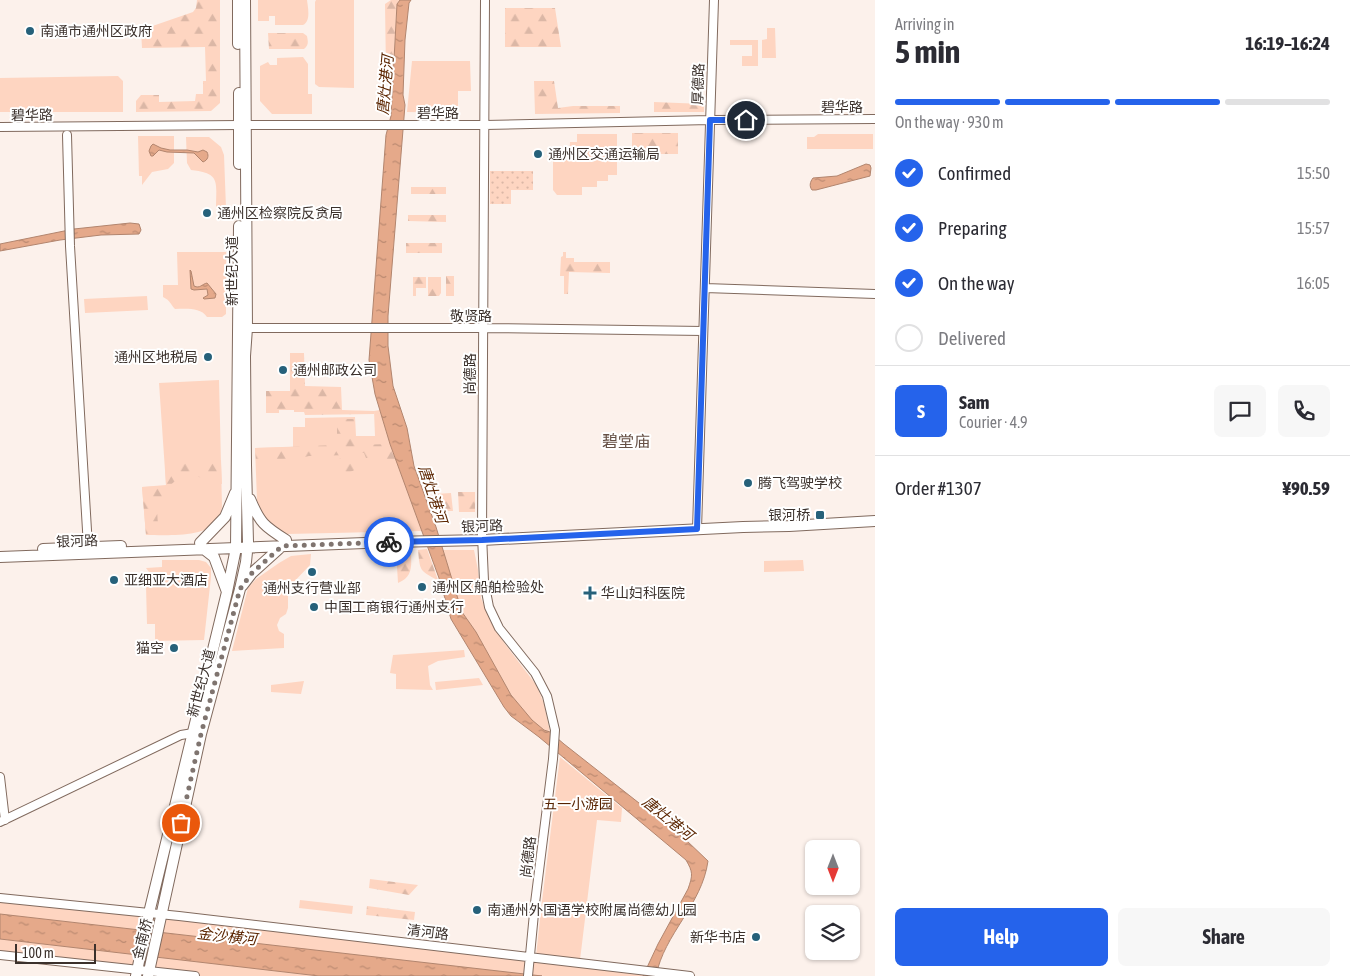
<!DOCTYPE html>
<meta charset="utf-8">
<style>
:root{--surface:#fff;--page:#f7f7f7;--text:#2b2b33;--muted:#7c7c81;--line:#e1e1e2;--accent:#2563eb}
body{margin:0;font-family:"Asap Condensed","Noto Sans SC",sans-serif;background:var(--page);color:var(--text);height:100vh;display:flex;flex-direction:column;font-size:19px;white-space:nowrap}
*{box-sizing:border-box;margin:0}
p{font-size:16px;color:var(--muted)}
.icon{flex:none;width:28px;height:28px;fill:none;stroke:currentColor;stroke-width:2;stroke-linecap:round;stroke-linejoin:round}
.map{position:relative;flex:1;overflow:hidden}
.drawer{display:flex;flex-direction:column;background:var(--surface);width:475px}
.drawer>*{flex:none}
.needle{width:32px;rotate:180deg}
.buttons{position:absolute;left:805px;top:840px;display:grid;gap:10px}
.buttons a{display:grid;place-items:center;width:55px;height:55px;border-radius:8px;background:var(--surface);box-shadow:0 1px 4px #0004;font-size:25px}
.scale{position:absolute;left:15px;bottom:12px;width:81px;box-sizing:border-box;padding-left:5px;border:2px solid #3b312c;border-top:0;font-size:14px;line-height:18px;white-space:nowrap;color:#3b312c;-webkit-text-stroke:4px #fff;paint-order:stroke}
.pin{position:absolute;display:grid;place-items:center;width:42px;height:42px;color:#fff;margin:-21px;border:2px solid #fff;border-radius:50%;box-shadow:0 1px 5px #0007}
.courier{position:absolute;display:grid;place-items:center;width:50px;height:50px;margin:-25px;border:4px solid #2563eb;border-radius:50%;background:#fff;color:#222;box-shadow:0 1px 6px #0007}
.head em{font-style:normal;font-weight:700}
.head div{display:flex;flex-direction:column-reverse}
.head{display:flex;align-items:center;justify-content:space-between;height:85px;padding:0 20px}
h1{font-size:32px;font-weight:700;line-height:38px}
.bar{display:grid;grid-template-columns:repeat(4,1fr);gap:8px 5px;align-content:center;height:60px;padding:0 20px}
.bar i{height:6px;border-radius:4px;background:var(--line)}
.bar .selected{background:var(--accent)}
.bar p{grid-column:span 4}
.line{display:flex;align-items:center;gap:12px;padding:0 20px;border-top:1px solid var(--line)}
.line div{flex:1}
.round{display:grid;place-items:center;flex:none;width:52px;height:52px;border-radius:8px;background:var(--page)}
ol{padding:0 20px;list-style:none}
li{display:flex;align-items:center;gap:15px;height:55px}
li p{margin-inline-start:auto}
li .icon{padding:5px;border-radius:50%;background:var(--accent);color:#fff;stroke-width:4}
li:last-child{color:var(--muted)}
li i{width:28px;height:28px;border:2px solid var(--line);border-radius:50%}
.cta{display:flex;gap:10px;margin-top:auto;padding:10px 20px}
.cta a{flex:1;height:58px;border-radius:8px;background:var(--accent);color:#fff;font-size:20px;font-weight:700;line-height:58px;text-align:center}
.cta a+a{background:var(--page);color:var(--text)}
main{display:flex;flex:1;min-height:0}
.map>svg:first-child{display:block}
.green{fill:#fed5c1}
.forest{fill:url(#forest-firs)}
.garden{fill:url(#garden-dots)}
.water{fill:url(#water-ripples);stroke:#b2856e}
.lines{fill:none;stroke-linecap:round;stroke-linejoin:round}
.minor-casing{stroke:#816a5e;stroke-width:10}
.major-casing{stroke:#816a5e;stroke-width:12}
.minor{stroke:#fff;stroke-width:8}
.major{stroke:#fff;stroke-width:10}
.done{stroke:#7f746f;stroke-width:5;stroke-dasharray:0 9}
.route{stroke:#2563eb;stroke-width:6}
.poi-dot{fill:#26617a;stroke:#fff;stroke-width:2}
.labels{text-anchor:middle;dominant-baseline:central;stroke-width:4;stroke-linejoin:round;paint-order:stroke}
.poi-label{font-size:14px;fill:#3b312c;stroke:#fff;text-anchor:start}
.street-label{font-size:14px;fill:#3b312c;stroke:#fff}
.park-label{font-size:14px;fill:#572200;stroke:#fff}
.water-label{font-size:15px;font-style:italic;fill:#5d2703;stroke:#fff}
.quarter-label{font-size:16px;fill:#665045;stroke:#fff}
</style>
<main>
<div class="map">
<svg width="875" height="976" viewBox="0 0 875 976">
<defs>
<pattern id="forest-firs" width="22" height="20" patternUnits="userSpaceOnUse" patternTransform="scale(1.25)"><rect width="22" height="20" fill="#fed5c1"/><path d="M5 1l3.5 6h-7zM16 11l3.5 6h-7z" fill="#dbb7a6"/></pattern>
<pattern id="garden-dots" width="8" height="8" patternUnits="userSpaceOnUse" patternTransform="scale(1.25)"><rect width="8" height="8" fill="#fed5c1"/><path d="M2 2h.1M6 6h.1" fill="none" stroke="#dbb7a6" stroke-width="1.8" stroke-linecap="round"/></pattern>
<pattern id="water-ripples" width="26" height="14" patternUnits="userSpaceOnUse" patternTransform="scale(1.25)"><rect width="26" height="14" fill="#e5a98a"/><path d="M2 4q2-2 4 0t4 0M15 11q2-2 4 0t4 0" fill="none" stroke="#bb8a71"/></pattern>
</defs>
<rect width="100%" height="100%" fill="#fcf1eb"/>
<!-- green -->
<path class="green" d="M258,0H307C308,8 311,21 303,25H275V16H269V21H258Z
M316,0H354V88L319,87L315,84V2Z
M767,28H775L776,58H762V40L767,39Z
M730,40H758V66H742V56H752V45H730Z
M303,57L308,64V94H312V114H272L260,101V66L268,62L270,65H277V58Z
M412,61H470L471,91H458V113L407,112Z
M118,76L123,81V112H0V78Z
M577,134H617V175H608V181H597V187H582V195H557L553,190V160H569L570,142H577Z
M818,134H873V149H807V137H814Z
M138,136H174V163L168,169L152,172L142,185V176H139Z
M186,137H209L221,147L224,155L226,208H216C216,182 221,173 191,170L187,163Z
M177,252H226V314L222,317H207C200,307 186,309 175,309C170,304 171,301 163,297V285H178Z
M147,296L148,310L85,313L84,299Z
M219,380L222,507C221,511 220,518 217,521C205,538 165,535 146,535L142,487L166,485L159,383Z
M380,410L390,444L422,531L287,534L280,532L261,514L257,500L255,448L293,447V427H305V418L355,417L356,436H375L374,411Z
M443,550H474L478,570L481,598L491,622L505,644L537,686L544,704L550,732C520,724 491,657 475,632C472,625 466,619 463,612C453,594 449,570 443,550Z
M311,554L310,565L290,586L288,592V608L286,614L280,618L277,625L279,631L284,634V648L232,651L248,588L256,579L279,563L291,556Z
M162,560H199L206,562L211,568V577L204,640L155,641V624H147L146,586L149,585V572L146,568L162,567Z
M803,560L804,571L764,572V561Z
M464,650L465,657L438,661L428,666L430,685L433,690L396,689V674L390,673L393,655Z
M479,678L483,685L436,690L435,682Z
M304,681L301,694L271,692V685Z
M560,757L622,808L621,822L597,820L580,960L536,956L542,901Z
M0,898L179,916L530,962L657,976H544L0,914Z
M300,900L353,906L352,914L299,908Z
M0,939L319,976H191L0,955Z"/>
<!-- forest -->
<path class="forest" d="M197,0H220V103L211,111L136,112V101L141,95H159V102L195,101L196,94H203V81H206L205,47L142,48L141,30L193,12L196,8Z
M391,0H400L397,4L393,71L386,72L385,4Z
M505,8H555L561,47H505Z
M268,33H303L307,36C308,42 309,45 304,49H269Z
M534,81H554L558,108L573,106H620V113L535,114Z
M654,102L704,104V112H654Z
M632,133H678V154H632Z
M411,187H446V194H411Z
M408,215H446V222L408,221Z
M406,243H442V253H406Z
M563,252H566V258H574V262H610V273L569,272L568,294H564V276H560L561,257L563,256Z
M446,276H454V296H446Z
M413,277H426V288H416V296H413Z
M428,277H441V293L439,296H428Z
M290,353H304L305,386L341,387L342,410L374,411V414L305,415L304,412H294V410H279V413H266V391H290Z
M337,419H354L355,445L390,444L399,470L394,472L389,461L377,459L374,457L366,458L364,453H355L351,455L309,456L288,461H256L255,448L337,445Z
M347,457H354L359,460L355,466V470L340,476L338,469L333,462L339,459Z
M221,460L222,484C210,483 199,475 188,475C175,476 159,496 158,508C156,516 159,526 159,535H146L142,487L166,486L165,461Z
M458,492H475V512H459Z
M451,493L453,511H442L438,508L435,494Z
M427,549L438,580C419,571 420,570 418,550Z
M396,550H411C411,565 414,576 398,583Z
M370,879L418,885L409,895L369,888Z
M367,906L415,912L414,920L366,915Z"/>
<!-- garden -->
<path class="garden" d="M490,171H533V190H511V204H490Z"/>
<!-- water -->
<path class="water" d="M400,0H411L409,3L405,40L403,95L405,105L388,316V346L393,386L407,428L414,466L436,527L462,612L476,632L511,695L532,720L544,730L550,732L564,744L686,840L708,861C702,905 664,934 656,976H643L658,944L688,889C693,875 693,872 686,860L539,737L511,716L504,707L451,619L439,578L390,444L375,394L369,360L386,135L391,116L397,4Z
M153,144L161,148L170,150H187L198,152L203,150L207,152C209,156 208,160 203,162L194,153L167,152L159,150L153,156H151L149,151L151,146Z
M866,164L870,165L871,168L870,176L816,190H812C809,186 810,182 813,178L837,176Z
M130,223L139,224L141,230L139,234L101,235L60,240L0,251V244L74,229Z
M190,270L191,271L194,286C200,289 202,284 207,283L216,294L215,298L204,299L203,298L208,295L207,289L194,290L191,289Z
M0,914L542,976H319L0,939Z"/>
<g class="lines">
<!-- minor casing -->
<g class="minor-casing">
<path id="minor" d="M485,0L482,535L484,581L489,607L499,628L535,673L547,696L555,730L553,759L535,903L528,976
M0,127L239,125H485L710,120L875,119
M67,135L70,246L88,547
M705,288L875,294
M243,328H483L703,331
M697,529L714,0
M0,777L5,820
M0,822L181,735L193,733H197
M0,898L179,916L690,976
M0,955L195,976"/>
</g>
<!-- major casing -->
<g class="major-casing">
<path id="major" d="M238,0V44
M239,93V164
M250,499C260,523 264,526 286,540
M200,543L225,517L235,493
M43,549L121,546
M205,550L214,557L227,592
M0,557L391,542L482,540L743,527L789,526L875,521
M242,586L252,573L282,546
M136,976L149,913L227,592L236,548L239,226
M148,976L201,734L240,589L246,562L248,542L246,465L245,356L247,328L245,0"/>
</g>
<!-- minor -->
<use href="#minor" class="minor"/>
<!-- major -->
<use href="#major" class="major"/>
</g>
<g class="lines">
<!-- done -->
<path class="done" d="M181,823L201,734L240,589L252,573L282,546L389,542"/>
<!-- route -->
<path class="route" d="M389,542L482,540L697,529L710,120H746"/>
</g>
<!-- markers -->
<g class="poi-dot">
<circle cx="30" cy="31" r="5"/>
<circle cx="538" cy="154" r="5"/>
<circle cx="207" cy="213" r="5"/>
<circle cx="208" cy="357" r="5"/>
<circle cx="283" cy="370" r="5"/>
<circle cx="748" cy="483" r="5"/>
<rect x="815" y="510" width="10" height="10" rx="2.5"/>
<circle cx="312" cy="572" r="5"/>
<circle cx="114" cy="580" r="5"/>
<circle cx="422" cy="587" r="5"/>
<path d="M587.5 585.5h5v5h5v5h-5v5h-5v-5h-5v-5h5z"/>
<circle cx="314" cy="607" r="5"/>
<circle cx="174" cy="648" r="5"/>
<circle cx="477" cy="910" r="5"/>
<circle cx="756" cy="937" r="5"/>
</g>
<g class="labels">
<!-- poi labels -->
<g class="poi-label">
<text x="40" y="31">南通市通州区政府</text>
<text x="548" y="154">通州区交通运输局</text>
<text x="217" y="213">通州区检察院反贪局</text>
<text x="198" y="357" text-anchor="end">通州区地税局</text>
<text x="293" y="370">通州邮政公司</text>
<text x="758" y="483">腾飞驾驶学校</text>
<text x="810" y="515" text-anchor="end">银河桥</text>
<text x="124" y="580">亚细亚大酒店</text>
<text x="432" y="587">通州区船舶检验处</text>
<text x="312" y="588" text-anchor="middle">通州支行营业部</text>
<text x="601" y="593">华山妇科医院</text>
<text x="324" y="607">中国工商银行通州支行</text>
<text x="164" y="648" text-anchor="end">猫空</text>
<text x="487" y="910">南通州外国语学校附属尚德幼儿园</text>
<text x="746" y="937" text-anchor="end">新华书店</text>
</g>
<!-- street labels -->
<g class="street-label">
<text transform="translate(698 84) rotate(-88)">厚德路</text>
<text x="842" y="107">碧华路</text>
<text x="438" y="113">碧华路</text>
<text transform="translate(32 115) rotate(-1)">碧华路</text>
<text transform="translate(232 271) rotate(-90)">新世纪大道</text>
<text x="471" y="316">敬贤路</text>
<text transform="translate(470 374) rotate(-90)">尚德路</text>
<text transform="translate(482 526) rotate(-2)">银河路</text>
<text transform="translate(77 541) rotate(-2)">银河路</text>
<text transform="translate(201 683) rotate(-75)">新世纪大道</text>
<text transform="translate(528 857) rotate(-83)">尚德路</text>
<text transform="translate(428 932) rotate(7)">清河路</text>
<text transform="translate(142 939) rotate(-76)">金南桥</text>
</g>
<!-- park labels -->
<g class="park-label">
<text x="578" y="804">五一小游园</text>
</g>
<!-- water labels -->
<g class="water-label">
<text transform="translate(385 85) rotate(-85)">唐灶港河</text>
<text transform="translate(433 494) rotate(72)">唐灶港河</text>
<text transform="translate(668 818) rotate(39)">唐灶港河</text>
<text transform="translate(227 936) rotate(6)">金沙横河</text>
</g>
<!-- quarter labels -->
<g class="quarter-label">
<text x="626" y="441">碧堂庙</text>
</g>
</g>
</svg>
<div class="buttons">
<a><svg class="needle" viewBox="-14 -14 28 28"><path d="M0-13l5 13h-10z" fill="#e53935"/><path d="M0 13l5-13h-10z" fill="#7c7c81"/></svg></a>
<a><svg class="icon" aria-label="layers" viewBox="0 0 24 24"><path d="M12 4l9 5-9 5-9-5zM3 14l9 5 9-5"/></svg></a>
</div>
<div class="scale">100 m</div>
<div class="pin" style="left:181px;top:823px;background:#ea580c"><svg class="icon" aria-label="bag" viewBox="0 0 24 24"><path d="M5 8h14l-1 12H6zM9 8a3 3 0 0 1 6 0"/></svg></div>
<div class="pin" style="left:746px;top:120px;background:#1f2937"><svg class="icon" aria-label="home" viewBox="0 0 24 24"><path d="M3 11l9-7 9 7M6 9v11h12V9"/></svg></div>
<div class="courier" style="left:389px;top:542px"><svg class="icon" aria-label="bike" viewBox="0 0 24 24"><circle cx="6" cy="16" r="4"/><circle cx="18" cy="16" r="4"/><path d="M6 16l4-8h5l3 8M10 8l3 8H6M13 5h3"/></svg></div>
</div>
<section class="drawer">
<div class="head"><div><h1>5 min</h1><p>Arriving in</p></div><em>16:19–16:24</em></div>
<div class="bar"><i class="selected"></i><i class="selected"></i><i class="selected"></i><i></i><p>On the way · 930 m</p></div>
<ol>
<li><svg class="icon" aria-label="check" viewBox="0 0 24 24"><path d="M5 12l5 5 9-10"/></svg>Confirmed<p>15:50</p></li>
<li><svg class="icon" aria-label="check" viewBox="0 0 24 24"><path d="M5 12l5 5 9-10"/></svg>Preparing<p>15:57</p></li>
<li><svg class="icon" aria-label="check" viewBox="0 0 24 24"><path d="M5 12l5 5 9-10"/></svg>On the way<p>16:05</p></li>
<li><i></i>Delivered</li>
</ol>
<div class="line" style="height:90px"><b class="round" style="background:var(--accent);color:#fff">S</b><div><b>Sam</b><p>Courier · 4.9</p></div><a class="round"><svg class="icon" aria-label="chat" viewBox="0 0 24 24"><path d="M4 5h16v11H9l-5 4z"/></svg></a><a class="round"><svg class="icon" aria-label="phone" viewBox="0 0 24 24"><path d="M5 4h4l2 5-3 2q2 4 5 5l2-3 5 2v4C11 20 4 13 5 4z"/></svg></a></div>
<div class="line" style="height:65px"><div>Order #1307</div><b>¥90.59</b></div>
<div class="cta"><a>Help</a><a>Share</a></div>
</section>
</main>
